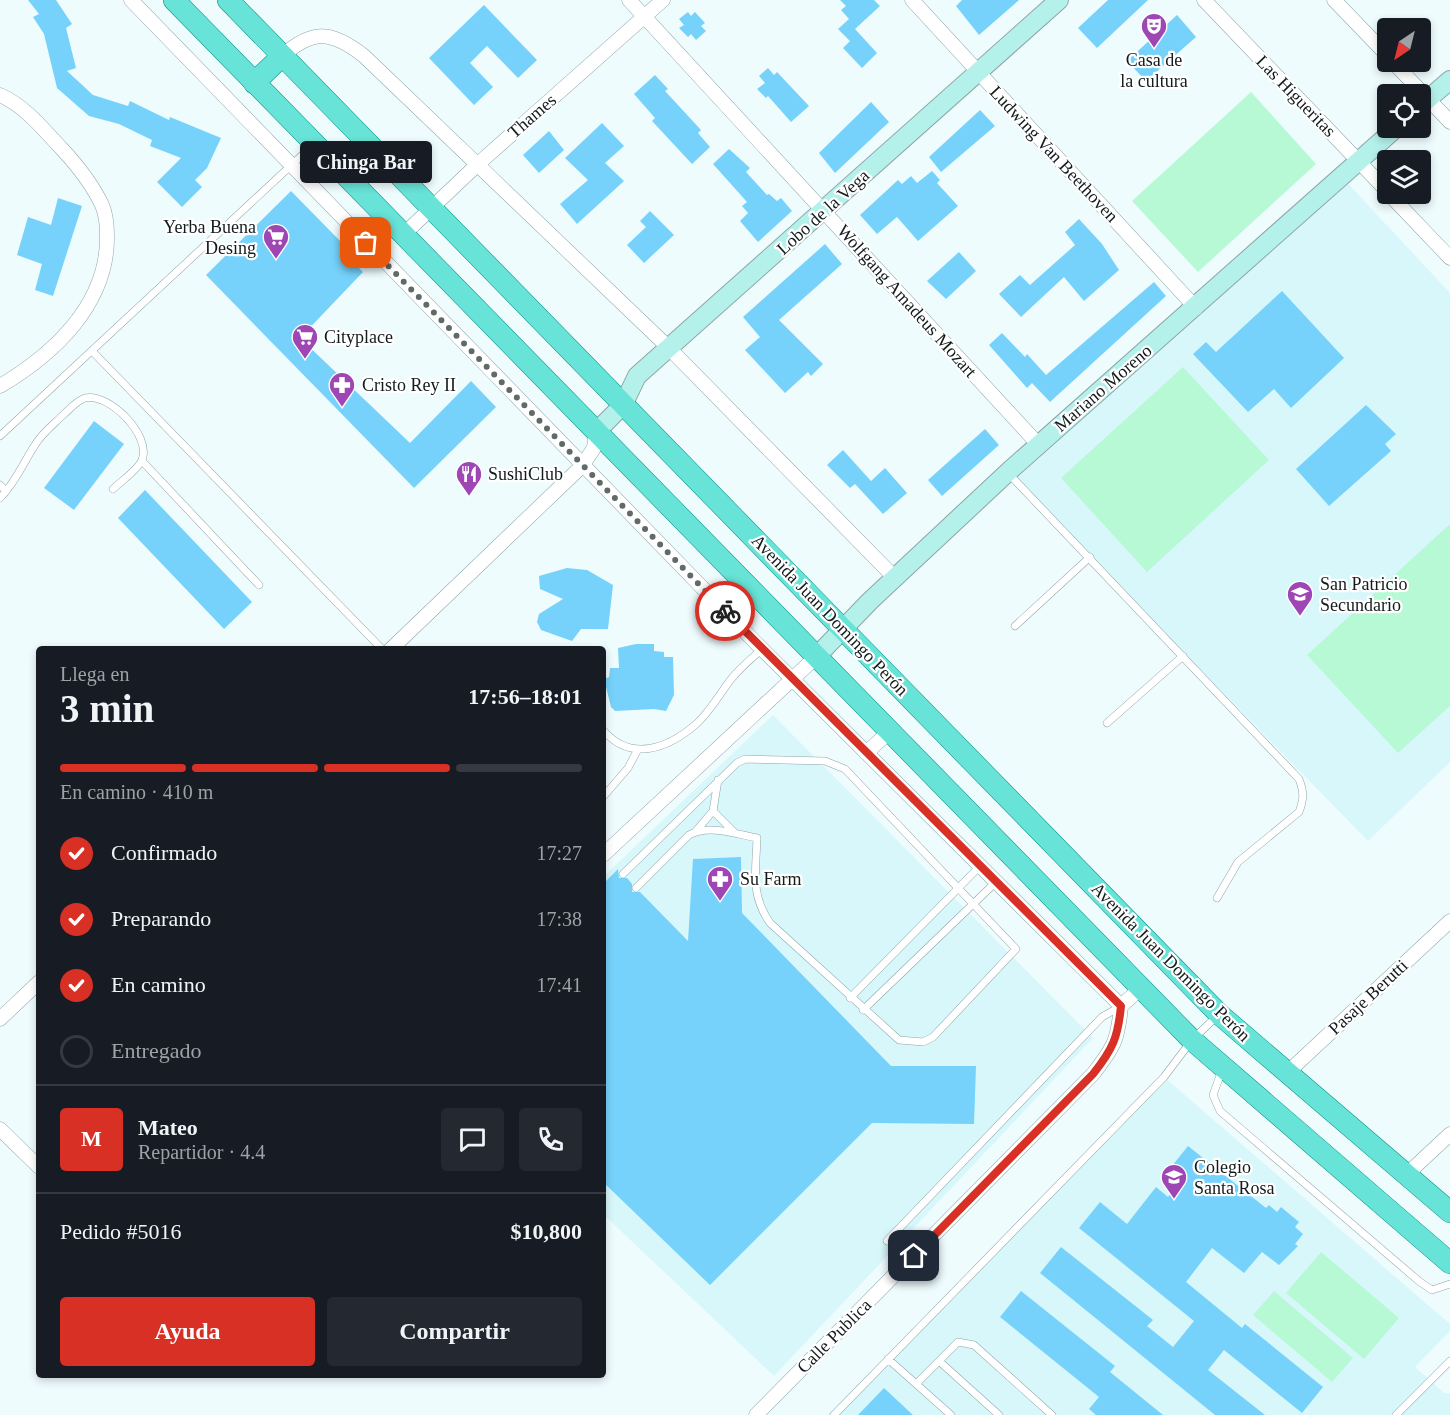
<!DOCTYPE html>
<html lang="es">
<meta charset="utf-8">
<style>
:root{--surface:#171b24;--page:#242831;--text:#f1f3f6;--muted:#9ea1a6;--line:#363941;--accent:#d93025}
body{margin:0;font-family:"Times New Roman",serif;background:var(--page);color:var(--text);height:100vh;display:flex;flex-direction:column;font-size:22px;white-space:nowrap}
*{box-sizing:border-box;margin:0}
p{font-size:20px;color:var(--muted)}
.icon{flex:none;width:33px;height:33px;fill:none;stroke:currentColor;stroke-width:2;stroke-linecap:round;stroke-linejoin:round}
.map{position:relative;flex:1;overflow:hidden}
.panel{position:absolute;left:36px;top:646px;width:570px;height:732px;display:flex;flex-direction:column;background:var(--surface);border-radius:6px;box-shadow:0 3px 9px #0003}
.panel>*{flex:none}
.needle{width:39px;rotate:215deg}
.tools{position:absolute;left:1377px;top:18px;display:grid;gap:12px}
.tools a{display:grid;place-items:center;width:54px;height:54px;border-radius:6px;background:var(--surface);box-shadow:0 3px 9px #0003;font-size:30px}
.pin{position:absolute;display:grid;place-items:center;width:51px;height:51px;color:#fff;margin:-26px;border-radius:12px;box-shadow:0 3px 9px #0006}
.courier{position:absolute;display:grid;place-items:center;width:60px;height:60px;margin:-30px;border:4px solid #d93025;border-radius:50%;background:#fff;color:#222;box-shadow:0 2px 8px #0007}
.bubble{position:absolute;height:42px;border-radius:6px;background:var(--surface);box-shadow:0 3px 9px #0003;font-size:20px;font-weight:700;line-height:42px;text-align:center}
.summary em{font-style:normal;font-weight:700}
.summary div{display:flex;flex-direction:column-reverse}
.summary{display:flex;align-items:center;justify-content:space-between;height:102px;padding:0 24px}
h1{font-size:39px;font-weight:700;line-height:45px}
.bar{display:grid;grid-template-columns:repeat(4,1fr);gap:9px 6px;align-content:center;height:72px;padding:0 24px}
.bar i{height:8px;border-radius:4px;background:var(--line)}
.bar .current{background:var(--accent)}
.bar p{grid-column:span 4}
.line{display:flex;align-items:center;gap:15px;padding:0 24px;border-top:2px solid var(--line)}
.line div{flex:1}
.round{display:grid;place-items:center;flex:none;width:63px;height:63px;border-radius:6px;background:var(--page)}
ol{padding:0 24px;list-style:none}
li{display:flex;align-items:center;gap:18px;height:66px}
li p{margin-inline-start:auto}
li .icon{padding:6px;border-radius:50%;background:var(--accent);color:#fff;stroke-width:4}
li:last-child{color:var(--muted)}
li i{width:33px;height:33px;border:3px solid var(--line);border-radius:50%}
.cta{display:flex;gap:12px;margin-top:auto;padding:12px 24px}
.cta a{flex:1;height:69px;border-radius:6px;background:var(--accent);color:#fff;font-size:24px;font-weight:700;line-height:69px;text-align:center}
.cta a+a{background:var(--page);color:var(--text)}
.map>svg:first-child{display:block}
.built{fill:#d7f7fb}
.green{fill:#b7f9d5}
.building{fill:#76d2fb}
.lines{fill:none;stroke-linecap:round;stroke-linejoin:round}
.lane-casing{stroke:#8fa4a7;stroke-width:8}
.street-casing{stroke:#8fa4a7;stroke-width:15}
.secondary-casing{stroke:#8fa4a7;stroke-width:20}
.primary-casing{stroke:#099185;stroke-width:22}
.lane{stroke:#fff;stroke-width:7}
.street{stroke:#fff;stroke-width:14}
.secondary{stroke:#b4f1eb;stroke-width:18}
.primary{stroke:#68e3d7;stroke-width:21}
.done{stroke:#606a6b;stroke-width:6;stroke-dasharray:0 10.8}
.route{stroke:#d93025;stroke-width:8}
.labels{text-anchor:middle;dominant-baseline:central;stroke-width:4.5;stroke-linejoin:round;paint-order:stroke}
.poi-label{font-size:18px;fill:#131b1c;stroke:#fff;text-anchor:start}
.street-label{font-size:18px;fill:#131b1c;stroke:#fff}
</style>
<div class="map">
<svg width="1450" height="1415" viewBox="0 0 1450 1415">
<rect width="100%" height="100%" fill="#effcfe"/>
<!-- built -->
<path class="built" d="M1341,176L1450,293V762L1368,841L1008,472Z
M773,715L1093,1038L774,1376L603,1214V877Z
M1164,1077L1450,1324V1331L1415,1367L1444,1393H1450V1415H827Z"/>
<!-- green -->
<path class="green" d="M1251,92L1316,164L1198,272L1132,201Z
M1183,367L1269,460L1147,572L1061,478Z
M1450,524V706L1398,753L1307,655Z
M1321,1252L1399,1318L1364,1359L1286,1293Z
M1274,1291L1353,1358L1332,1382L1253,1315Z"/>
<!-- building -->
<path class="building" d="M28,0H56L72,24L66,28L76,68L67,71L93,95L128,106L130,101L169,120L170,117L221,138L207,168L195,180L202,187L182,207L157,182L181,158L150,146L152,140L119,124L89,116L57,88L44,34L33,17L39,14Z
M840,0H874L880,6L855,29L877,53L862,68L843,48L850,41L838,29L849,19L841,10L846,6Z
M962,0H1019L979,35L956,6Z
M1108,0H1148L1097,48L1078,28Z
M484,5L537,60L518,78L487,46L470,63L493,87L474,105L429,58Z
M688,12L691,16L695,12L705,23L701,26L706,31L696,40L691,34L688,37L679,28L684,25L679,19Z
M1177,15L1196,37L1146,81L1127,61Z
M768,68L774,75L777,72L809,106L791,122L768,96L766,98L757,89L765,83L759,76Z
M655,75L668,89L665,91L701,130L698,133L710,147L692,164L652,121L655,118L634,94Z
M871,102L889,122L835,173L819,153Z
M980,110L995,126L941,172L929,157Z
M602,123L624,146L605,163L624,181L577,224L560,204L588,180L565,158Z
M549,131L564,150L539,173L523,155Z
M729,149L750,168L746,172L767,195L769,194L777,201L781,198L792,211L758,242L740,221L748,213L742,206L747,202L713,164Z
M932,171L940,180L937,183L958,206L918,241L897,217L877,234L860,215L898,180L902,184L911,176L917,183Z
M291,191L345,246L340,250L363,272L300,338L410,443L471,381L496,407L414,488L206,275Z
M58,198L82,206L53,296L35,290L42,264L17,255L28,217L51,225Z
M650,211L674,235L644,263L627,245L646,227L640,221Z
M1079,219L1102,244L1119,270L1084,301L1064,277L1021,317L999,294L1020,275L1030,285L1075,245L1065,232Z
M825,244L842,264L779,320L823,364L811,376L808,372L785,393L745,350L760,337L743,317Z
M959,252L976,271L946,299L927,281Z
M1154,282L1166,296L1050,402L1032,383L1027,388L989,345L1002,333L1025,357L1027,354L1046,375Z
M1282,291L1344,358L1291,408L1274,389L1248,412L1193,354L1206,342L1216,352Z
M1366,405L1396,434L1385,444L1391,451L1329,506L1296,469Z
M94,421L124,444L74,510L44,488Z
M985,429L999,445L942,496L928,480Z
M843,450L871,481L885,468L907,493L883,514L855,484L850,488L827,465Z
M145,490L252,602L224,629L118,518Z
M567,568L587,570L613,585L608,629H581L572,641L541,630L537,622L539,614L563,599L540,589L539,576Z
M636,644H654V651L664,652V657H673L674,695L666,711L654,709L615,711L611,707L604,679L609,677L610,668H619L618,648Z
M741,857L742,913L891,1066H976L974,1124L872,1123L710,1285L603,1182V884L618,869L619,878H627L632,884V892H640L688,941L693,859Z
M1188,1146L1266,1208L1269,1205L1277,1212L1281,1207L1299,1222L1295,1227L1303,1234L1295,1244L1298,1246L1279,1265L1262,1252L1244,1273L1212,1248L1186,1282L1242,1328L1245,1324L1323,1387L1302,1413L1224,1350L1208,1370L1265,1415H1215L1040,1273L1061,1247L1153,1320L1147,1326L1173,1347L1194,1321L1079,1228L1100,1202L1127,1224L1156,1187L1168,1197L1185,1176L1172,1166Z
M1021,1291L1115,1366L1110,1372L1163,1415H1096L1089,1409L1099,1397L1000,1317Z
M884,1388L913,1415H858Z"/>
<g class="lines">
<!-- lane casing -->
<g class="lane-casing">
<path id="lane" d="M92,351L383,650
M0,436L312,146
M142,461L259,585
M1009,474L1299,779C1304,792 1304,799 1299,812L1238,862L1217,898
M0,485L6,491
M0,498C16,482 23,463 35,445C42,433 54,424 63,415C70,409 76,401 85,398C109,392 152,436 142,460C138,470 121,481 113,489
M1015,626L1090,557
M1107,723L1183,656
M603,730C630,762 667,749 695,725C710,712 720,693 732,678C741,667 752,658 762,649
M603,797L628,768L637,751
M713,811L734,832
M696,831L713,811L718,780
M623,874L737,763L745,759L825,761L845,769L1016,949L933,1037L923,1042L899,1040L770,923C750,894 756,871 757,838C736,834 709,824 689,835L636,888
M850,998L980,866
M863,1010L996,882
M1222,1070L1213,1095L1220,1111L1420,1282L1432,1290L1450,1284
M887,1241L1102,1017L1121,1006
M888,1359L951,1415
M939,1361L999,1415
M916,1384L958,1342L974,1345L1052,1415
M834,1415L1164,1077L1192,1040L1217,1016
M1396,1415L1450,1361"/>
</g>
<!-- street casing -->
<g class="street-casing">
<path id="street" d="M131,0L759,646L1121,1006
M629,0L1038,444
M912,0L1196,308
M1204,0L1388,192
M1334,0L1388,56
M281,57C312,29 331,30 364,56L669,348L895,578
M1393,62L1450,122
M0,95C25,106 43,129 62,149C76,164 93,186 102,205C106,214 107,227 107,236C108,304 54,354 0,386
M1389,194L1450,258
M403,235L478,164L663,0
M390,650L582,466L594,448L596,432
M866,753L889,732
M603,855L816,657
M0,1019L39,982
M1287,1073L1450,921
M0,1129L39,1167
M1405,1176L1450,1134
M756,1415L1093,1074C1114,1047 1118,1040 1121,1006L1141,988"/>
</g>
<!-- secondary casing -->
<g class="secondary-casing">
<path id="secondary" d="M1420,106L1450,80
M596,432L623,405L637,376L1059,0
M816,657L870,601L1008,472L1396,128"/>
</g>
<!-- primary casing -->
<g class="primary-casing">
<path id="primary" d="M174,0L1192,1040L1450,1263
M228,0L1219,1014L1450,1212
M254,83L281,57"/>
</g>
<!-- lane -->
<use href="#lane" class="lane"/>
<!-- street -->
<use href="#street" class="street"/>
<!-- secondary -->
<use href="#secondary" class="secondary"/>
<!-- primary -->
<use href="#primary" class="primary"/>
</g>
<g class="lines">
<!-- done -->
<path class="done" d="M366,243L725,611"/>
<!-- route -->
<path class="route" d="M725,611L1121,1006C1118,1037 1113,1049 1093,1074L914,1256"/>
</g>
<!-- icons -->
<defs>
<g id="theatre-pin" transform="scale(1.35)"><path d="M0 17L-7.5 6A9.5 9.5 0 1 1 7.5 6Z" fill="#9e47b4" stroke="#fff"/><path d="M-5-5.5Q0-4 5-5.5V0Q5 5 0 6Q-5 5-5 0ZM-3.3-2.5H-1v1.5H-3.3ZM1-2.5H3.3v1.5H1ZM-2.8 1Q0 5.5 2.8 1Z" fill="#fff"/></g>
<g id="supermarket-pin" transform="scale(1.35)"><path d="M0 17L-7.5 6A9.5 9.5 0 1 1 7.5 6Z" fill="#9e47b4" stroke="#fff"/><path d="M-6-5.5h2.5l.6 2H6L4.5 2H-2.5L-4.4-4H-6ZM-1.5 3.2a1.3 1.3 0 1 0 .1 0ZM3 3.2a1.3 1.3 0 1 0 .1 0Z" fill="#fff"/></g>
<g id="pharmacy-pin" transform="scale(1.35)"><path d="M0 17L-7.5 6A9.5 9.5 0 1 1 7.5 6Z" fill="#9e47b4" stroke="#fff"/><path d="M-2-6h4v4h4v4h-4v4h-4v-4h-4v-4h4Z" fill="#fff"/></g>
<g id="restaurant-pin" transform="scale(1.35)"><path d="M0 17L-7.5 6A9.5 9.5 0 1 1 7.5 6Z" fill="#9e47b4" stroke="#fff"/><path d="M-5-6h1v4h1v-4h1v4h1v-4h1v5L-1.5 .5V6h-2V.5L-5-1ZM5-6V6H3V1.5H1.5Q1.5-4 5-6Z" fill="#fff"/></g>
<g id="school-pin" transform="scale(1.35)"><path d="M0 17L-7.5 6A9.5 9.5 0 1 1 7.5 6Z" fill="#9e47b4" stroke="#fff"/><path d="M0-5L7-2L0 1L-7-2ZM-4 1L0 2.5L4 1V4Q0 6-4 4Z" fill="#fff"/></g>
</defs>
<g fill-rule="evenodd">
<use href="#theatre-pin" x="1154" y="26"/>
<use href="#supermarket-pin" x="276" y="237"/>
<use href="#supermarket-pin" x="305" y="337"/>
<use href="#pharmacy-pin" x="342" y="385"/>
<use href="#restaurant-pin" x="469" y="474"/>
<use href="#school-pin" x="1300" y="594"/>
<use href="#pharmacy-pin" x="720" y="879"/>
<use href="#school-pin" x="1174" y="1177"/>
</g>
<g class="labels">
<!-- poi labels -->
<g class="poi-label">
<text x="1154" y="60" text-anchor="middle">Casa de<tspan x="1154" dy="21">la cultura</tspan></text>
<text x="256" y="227" text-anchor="end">Yerba Buena<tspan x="256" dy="21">Desing</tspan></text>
<text x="324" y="337">Cityplace</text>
<text x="362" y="385">Cristo Rey II</text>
<text x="488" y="474">SushiClub</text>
<text x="1320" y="584">San Patricio<tspan x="1320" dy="21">Secundario</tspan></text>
<text x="740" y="879">Su Farm</text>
<text x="1194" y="1167">Colegio<tspan x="1194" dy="21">Santa Rosa</tspan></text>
</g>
<!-- street labels -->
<g class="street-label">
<text transform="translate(1296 96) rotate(46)">Las Higueritas</text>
<text transform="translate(532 116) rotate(-41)">Thames</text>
<text transform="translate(1054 154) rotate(47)">Ludwing Van Beethoven</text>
<text transform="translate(823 212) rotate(-42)">Lobo de la Vega</text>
<text transform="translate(907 301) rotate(48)">Wolfgang Amadeus Mozart</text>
<text transform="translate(1103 388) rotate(-41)">Mariano Moreno</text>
<text transform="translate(830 615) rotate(46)">Avenida Juan Domingo Perón</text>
<text transform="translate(1171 962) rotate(45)">Avenida Juan Domingo Perón</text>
<text transform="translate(1368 997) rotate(-43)">Pasaje Berutti</text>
<text transform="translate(834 1336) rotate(-45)">Calle Publica</text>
</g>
</g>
</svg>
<div class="tools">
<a><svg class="needle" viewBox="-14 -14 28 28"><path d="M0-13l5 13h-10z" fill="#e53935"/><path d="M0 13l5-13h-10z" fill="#9ea1a6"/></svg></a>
<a><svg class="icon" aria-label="locate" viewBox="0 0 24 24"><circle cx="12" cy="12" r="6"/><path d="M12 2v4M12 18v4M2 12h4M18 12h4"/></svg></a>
<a><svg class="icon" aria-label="layers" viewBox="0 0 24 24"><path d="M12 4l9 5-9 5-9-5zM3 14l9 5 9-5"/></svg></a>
</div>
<div class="pin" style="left:366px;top:243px;background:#ea580c"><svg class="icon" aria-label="bag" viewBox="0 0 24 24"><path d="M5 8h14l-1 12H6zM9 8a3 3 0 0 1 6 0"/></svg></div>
<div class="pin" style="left:914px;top:1256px;background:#1f2937"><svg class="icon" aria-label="home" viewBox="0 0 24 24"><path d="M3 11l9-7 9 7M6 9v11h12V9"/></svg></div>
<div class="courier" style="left:725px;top:611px"><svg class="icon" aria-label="bike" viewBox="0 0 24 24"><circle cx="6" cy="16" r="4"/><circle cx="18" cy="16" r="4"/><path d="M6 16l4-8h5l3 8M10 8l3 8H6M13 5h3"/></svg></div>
<div class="bubble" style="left:300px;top:141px;width:132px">Chinga Bar</div>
<section class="panel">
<div class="summary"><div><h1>3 min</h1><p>Llega en</p></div><em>17:56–18:01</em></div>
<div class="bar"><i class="current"></i><i class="current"></i><i class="current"></i><i></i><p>En camino · 410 m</p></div>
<ol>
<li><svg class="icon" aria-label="check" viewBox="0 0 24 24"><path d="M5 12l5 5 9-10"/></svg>Confirmado<p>17:27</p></li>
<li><svg class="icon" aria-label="check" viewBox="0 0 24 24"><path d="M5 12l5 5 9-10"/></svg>Preparando<p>17:38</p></li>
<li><svg class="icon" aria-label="check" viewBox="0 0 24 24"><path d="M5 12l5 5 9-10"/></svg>En camino<p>17:41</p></li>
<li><i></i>Entregado</li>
</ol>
<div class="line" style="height:108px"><b class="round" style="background:var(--accent);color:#fff">M</b><div><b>Mateo</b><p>Repartidor · 4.4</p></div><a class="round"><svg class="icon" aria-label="chat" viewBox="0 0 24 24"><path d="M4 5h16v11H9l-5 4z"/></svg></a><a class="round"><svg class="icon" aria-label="phone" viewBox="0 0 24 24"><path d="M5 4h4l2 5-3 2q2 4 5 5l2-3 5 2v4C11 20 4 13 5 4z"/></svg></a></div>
<div class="line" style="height:78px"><div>Pedido #5016</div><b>$10,800</b></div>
<div class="cta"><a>Ayuda</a><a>Compartir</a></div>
</section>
</div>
